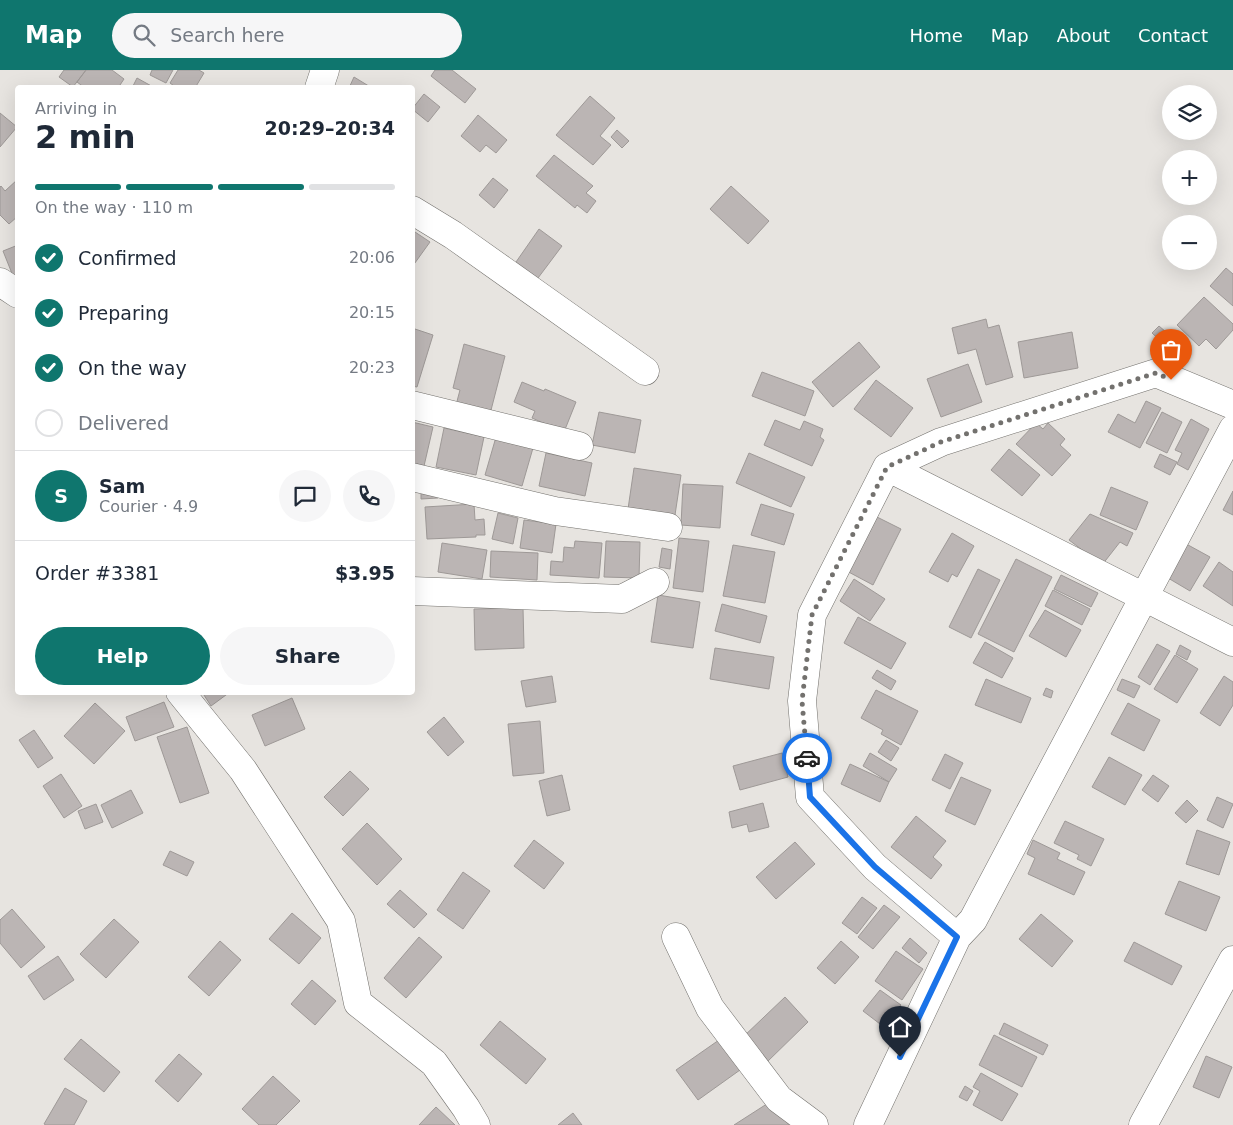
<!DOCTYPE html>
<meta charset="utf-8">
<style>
:root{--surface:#fff;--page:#f6f6f7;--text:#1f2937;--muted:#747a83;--line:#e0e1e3;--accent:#0f766e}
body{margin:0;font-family:"DejaVu Sans",sans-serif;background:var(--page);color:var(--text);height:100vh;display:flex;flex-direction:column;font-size:19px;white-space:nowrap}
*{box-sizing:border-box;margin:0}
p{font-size:16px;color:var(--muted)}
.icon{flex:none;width:28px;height:28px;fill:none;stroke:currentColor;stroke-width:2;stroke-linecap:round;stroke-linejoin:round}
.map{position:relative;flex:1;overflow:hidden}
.details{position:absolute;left:15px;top:15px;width:400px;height:610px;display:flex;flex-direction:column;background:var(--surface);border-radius:5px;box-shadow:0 5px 20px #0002}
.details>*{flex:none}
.buttons{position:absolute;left:1162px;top:15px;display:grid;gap:10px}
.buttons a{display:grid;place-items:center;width:55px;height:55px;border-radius:50%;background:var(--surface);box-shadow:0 5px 20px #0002;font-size:25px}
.pin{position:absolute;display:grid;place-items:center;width:42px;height:42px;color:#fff;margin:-51px -21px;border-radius:50% 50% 50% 0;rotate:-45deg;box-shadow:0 0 5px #0007}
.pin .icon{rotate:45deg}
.courier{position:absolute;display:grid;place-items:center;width:50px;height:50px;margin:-25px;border:4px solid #1a73e8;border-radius:50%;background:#fff;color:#222;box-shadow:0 1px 6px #0007}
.head em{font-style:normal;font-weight:700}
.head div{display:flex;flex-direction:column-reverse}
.head{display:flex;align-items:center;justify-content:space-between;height:85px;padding:0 20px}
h1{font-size:32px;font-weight:700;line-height:38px}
.bar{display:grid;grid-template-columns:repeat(4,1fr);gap:8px 5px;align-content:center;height:60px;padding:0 20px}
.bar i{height:6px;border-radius:4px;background:var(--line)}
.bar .on{background:var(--accent)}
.bar p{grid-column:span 4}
.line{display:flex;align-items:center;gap:12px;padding:0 20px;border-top:1px solid var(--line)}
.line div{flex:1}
.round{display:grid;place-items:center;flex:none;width:52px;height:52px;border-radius:26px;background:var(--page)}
ol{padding:0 20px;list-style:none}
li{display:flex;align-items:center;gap:15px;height:55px}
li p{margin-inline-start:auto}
li .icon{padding:5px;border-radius:50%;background:var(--accent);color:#fff;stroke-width:4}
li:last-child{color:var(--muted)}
li i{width:28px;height:28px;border:2px solid var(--line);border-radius:50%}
.cta{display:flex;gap:10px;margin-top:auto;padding:10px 20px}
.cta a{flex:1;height:58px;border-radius:30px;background:var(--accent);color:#fff;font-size:20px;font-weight:700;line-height:58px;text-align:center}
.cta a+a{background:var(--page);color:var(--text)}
header{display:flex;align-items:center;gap:30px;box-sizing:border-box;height:70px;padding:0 25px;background:var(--accent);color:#fff}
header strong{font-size:24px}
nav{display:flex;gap:28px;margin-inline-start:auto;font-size:18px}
.search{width:350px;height:45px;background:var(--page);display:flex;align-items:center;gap:12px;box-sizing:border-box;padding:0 18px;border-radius:28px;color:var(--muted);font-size:19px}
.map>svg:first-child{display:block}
.building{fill:#bbb5b4;stroke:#9e9997}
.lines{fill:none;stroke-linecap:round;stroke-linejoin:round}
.minor-casing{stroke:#73716d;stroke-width:29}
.minor{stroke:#fff;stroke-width:28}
.done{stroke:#73716e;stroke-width:5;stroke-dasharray:0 9}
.route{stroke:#1a73e8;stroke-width:6}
</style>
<header>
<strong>Map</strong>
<div class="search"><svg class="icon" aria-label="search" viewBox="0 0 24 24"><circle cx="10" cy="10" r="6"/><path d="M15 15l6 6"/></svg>Search here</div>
<nav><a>Home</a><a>Map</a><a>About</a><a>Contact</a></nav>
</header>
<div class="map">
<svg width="1233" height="1055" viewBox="0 0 1233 1055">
<rect width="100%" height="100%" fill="#e7e4e0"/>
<!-- building -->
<path class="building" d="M64,0H86L73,17L59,7Z
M86,0H112L124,9L118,18H85L77,12Z
M152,0H173L166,13L150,5Z
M178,0H199L204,3L195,18H177L170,13Z
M435,0H452L476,19L465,33L431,6Z
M354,7L372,18H349Z
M137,8L155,18H132Z
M424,24L440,37L428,52L412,39Z
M590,26L615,48L600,66L611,75L593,95L556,65Z
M0,43L17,57L0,77Z
M478,45L507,70L496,83L486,75L480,82L461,66Z
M617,60L629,71L622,78L611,67Z
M554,85L593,116L586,123L596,131L587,143L577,135L575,138L536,106Z
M493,108L508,120L494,138L479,125Z
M18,109V146L9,154L0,145V117L1,116L5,121Z
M731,116L769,151L748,174L710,139Z
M539,159L562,176L538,208L516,192Z
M412,160L430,172L412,197Z
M18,175V216H17L3,181Z
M1226,198L1233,204V236L1210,216Z
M1204,227L1233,254V260L1216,279L1206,269L1199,276L1177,255Z
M986,249L988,258L999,255L1013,307L986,315L976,279L958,284L952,258Z
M1159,256L1181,275L1174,283L1152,263Z
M412,258L433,265L417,317L412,316Z
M1072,262L1078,298L1024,308L1018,272Z
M859,272L880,297L833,337L812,312Z
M464,274L505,286L490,344L456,335L460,320L453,318Z
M968,294L982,332L941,347L927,309Z
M762,302L814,321L805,346L752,326Z
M876,310L913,338L891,367L854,339Z
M522,312L544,321L545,319L576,332L564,362L532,348L535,341L514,332Z
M1146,331L1161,338L1140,378L1108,362L1118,344L1135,353Z
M599,342L641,350L635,383L592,375Z
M1162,342L1182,352L1167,383L1146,373Z
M1191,349L1209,359L1188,400L1177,394L1182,383L1175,380Z
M775,350L800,360L804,351L823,359L820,367L824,370L812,396L764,375Z
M412,352L433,357L424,396L412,393Z
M1036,353L1043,359L1048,353L1065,369L1060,375L1071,385L1052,406L1016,374Z
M444,358L484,367L476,405L436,397Z
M496,367L533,378L522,416L485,405Z
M1009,379L1040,405L1022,426L991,400Z
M546,383L592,393L585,426L539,416Z
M749,383L805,407L791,437L736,413Z
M1160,384L1177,392L1170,405L1154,397Z
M634,398L681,405L675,445L628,439Z
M683,414L723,416L720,458L681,455Z
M1111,417L1148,432L1136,460L1100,445Z
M437,421L438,428L421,429V422Z
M1233,421V445L1223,440Z
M474,434L475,450L484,449L485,465H476V467L427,469L425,437Z
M761,434L794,444L784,475L751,465Z
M498,443L518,448L513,474L492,469Z
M871,444L901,459L873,515L843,499Z
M1090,444L1133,463L1127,476L1120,472L1102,495L1069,470Z
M524,450L556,454L552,483L520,478Z
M952,463L974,476L957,507L952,504L948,512L929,502Z
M679,468L709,471L703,522L673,518Z
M1179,470L1210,487L1190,521L1168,508Z
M575,471L602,473L599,508L550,505L551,491L563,492L564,477L574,478Z
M606,471L640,472L639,508L604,507Z
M442,473L487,480L482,509L438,502Z
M733,475L775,482L765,533L723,526Z
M662,478L672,480L670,499L659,497Z
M491,481L538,483L537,510L490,507Z
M1016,489L1052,507L1014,582L978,564Z
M1219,492L1233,502V536L1203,516Z
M978,499L1000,510L971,568L949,557Z
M1061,505L1098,523L1091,537L1054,519Z
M854,509L885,529L870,551L840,531Z
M1053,520L1090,539L1082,555L1045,536Z
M658,525L700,532L693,578L651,572Z
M722,534L767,546L760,573L715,561Z
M523,538L524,578L475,580L474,539Z
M1045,540L1081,560L1066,587L1029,566Z
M858,547L906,573L891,599L844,573Z
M985,572L1013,588L1002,608L973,593Z
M1157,574L1170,581L1150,615L1138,607Z
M1180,575L1191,581L1187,590L1176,584Z
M715,578L774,587L769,619L710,609Z
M1175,585L1198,599L1177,633L1154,619Z
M877,600L896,611L891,620L872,608Z
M552,606L556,632L526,637L521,611Z
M1224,606L1233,612V635L1220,656L1200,643Z
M986,609L1031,628L1021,653L975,635Z
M1122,609L1140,616L1134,628L1117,620Z
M1046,618L1053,621L1051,628L1043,625Z
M876,620L918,641L901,675L881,664L883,660L861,648Z
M202,622H230L211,636Z
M292,628L305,659L265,676L252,645Z
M164,632L174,657L135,671L126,647Z
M95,633L125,661L94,694L64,666Z
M1128,633L1160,650L1144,681L1111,664Z
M444,647L464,672L448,686L427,662Z
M540,651L544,703L513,706L508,654Z
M187,657L209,723L180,733L157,667Z
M34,660L53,688L38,698L19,670Z
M886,670L899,678L891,691L878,682Z
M782,683L788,707L740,720L733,696Z
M870,683L897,699L889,712L863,696Z
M945,684L963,693L950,719L932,710Z
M1109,687L1142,705L1125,735L1092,717Z
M850,694L889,712L880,732L841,714Z
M350,701L369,719L343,746L324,727Z
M61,704L82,736L64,748L43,716Z
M562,705L570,740L547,746L539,711Z
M1153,705L1169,716L1158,732L1142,720Z
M961,707L991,720L975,755L945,741Z
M131,720L143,743L112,758L101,735Z
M1217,727L1233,734L1223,758L1207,750Z
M1187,730L1198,741L1186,753L1175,743Z
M763,733L769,757L749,762L747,754L732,758L729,742Z
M96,734L103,752L85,759L78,741Z
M916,746L946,771L933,787L942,795L931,809L891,777Z
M1065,751L1104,769L1091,796L1077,789L1079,785L1054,773Z
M367,753L402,789L377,815L342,779Z
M1197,760L1230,772L1219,805L1186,794Z
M534,770L564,793L544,819L514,796Z
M1033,770L1060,783L1057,789L1085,802L1074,825L1028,804L1035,788L1027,784Z
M795,772L815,794L776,829L756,807Z
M170,781L194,792L187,806L163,795Z
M463,802L490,821L463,859L437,840Z
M1179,811L1220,827L1206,861L1165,844Z
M400,820L427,844L414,858L387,834Z
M862,827L877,838L857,864L842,853Z
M884,835L900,847L873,879L858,867Z
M12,839L45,877L21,898L0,873V850Z
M292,843L321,868L299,894L269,869Z
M1041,844L1073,871L1052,897L1019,869Z
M114,849L139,872L106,908L80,884Z
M419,867L442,887L406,928L384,908Z
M910,868L927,883L919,893L902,878Z
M220,871L241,890L209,926L188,907Z
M841,871L859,887L835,914L817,898Z
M1134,872L1182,896L1172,915L1124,891Z
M896,881L923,899L902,930L875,911Z
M58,886L74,910L44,930L28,906Z
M312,910L336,931L315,955L291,934Z
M880,920L901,935L884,957L863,941Z
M785,927L808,952L766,993L742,968Z
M500,951L546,989L526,1014L480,975Z
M1004,953L1048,975L1043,985L999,964Z
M994,965L1037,987L1022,1017L979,995Z
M81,969L120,1002L104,1022L64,989Z
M719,970L740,1000L698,1030L676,1000Z
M179,984L202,1004L178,1032L155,1011Z
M1206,986L1232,997L1219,1028L1193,1017Z
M981,1003L1018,1024L1002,1051L973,1035L980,1021L973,1017Z
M273,1006L300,1031L276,1055H259L242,1039Z
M965,1016L973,1021L967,1031L959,1027Z
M65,1018L87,1031L74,1055H46L44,1054Z
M773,1030L789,1055H734Z
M436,1037L455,1055H419Z
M573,1043L582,1055H558Z"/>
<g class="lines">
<!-- minor casing -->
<g class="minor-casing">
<path id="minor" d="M319,18L325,0
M412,140L453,165L645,301
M0,212L18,224
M412,335L579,376
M887,397L1233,572
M412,407L555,441L668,457
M412,521L622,529L655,512
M180,622L243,700L341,851L358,933L434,993L466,1038L476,1055
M676,867L710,938L779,1029L814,1055
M957,867L875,797L810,727L802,631L812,545L887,397L941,372L1156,303L1233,335
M868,1055L957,867L973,850L1233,359
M1143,1055L1233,890"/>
</g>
<!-- minor -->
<use href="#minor" class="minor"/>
</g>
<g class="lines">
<!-- done -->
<path class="done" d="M807,688L802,631L812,545L887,397L941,372L1156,303L1171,310"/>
<!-- route -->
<path class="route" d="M807,688L810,727L875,797L957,867L900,987"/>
</g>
</svg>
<div class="buttons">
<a><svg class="icon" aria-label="layers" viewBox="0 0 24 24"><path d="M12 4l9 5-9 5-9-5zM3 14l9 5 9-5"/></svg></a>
<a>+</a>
<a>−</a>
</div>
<div class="pin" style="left:1171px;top:310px;background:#ea580c"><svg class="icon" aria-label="bag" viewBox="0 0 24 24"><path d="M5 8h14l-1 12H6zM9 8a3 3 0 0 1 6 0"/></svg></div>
<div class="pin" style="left:900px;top:987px;background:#1f2937"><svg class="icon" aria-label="home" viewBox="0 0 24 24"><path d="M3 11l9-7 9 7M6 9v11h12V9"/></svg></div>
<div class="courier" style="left:807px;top:688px"><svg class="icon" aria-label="car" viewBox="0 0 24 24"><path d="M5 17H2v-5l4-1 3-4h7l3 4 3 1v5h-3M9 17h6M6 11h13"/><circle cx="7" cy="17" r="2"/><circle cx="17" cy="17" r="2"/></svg></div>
<section class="details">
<div class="head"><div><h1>2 min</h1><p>Arriving in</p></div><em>20:29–20:34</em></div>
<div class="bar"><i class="on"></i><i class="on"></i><i class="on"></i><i></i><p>On the way · 110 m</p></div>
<ol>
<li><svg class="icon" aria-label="check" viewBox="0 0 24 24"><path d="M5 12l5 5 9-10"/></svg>Confirmed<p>20:06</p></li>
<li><svg class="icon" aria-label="check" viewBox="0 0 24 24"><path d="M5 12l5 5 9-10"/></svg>Preparing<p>20:15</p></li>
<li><svg class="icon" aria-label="check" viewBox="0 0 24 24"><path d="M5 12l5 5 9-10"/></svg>On the way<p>20:23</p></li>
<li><i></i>Delivered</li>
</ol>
<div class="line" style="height:90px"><b class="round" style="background:var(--accent);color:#fff">S</b><div><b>Sam</b><p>Courier · 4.9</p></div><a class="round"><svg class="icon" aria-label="chat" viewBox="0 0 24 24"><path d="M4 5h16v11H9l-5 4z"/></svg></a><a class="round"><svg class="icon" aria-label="phone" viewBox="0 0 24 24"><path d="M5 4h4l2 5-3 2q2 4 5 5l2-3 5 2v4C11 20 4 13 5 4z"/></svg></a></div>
<div class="line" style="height:65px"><div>Order #3381</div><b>$3.95</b></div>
<div class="cta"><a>Help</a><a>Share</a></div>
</section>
</div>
